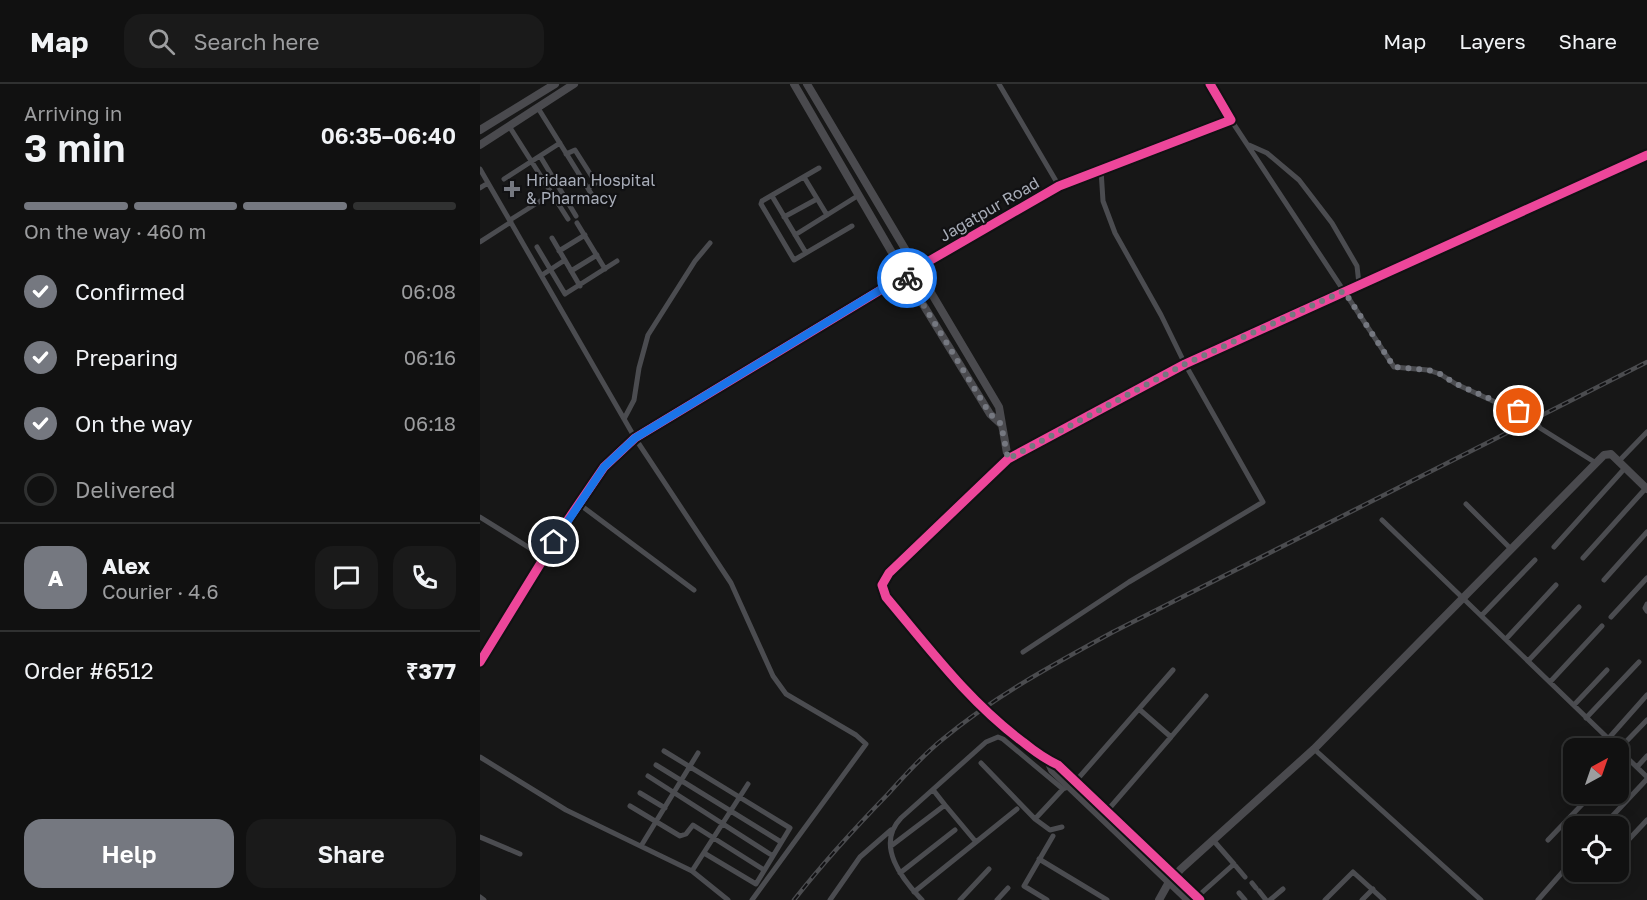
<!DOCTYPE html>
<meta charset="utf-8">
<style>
:root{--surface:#111;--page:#1a1a1a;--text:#f1f3f6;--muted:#9c9d9f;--line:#303131;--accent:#757880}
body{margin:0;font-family:"Golos Text",sans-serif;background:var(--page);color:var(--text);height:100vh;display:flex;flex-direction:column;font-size:22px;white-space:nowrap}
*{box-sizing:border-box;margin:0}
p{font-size:20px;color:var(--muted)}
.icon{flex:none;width:33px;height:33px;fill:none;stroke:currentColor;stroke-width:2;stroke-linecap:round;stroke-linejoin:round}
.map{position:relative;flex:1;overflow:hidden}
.panel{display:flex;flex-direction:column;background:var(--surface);width:480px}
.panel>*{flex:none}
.needle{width:39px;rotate:40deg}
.controls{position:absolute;left:1083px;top:654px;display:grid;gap:12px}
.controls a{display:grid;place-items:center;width:66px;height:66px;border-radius:12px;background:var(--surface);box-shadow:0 3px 15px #0003,0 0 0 2px var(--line);font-size:30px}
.pin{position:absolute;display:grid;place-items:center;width:51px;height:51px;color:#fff;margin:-26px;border:3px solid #fff;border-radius:50%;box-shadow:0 2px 6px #0007}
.courier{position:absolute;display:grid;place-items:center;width:60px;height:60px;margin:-30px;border:4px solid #1a73e8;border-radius:50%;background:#fff;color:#222;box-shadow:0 2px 8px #0007}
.overview em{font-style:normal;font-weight:600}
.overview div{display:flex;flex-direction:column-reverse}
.overview{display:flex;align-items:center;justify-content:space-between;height:102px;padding:0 24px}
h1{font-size:39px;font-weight:600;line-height:45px}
.bar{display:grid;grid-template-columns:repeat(4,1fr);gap:9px 6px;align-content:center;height:72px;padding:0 24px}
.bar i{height:8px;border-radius:4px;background:var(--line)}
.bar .selected{background:var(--accent)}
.bar p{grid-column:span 4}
.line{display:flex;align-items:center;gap:15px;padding:0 24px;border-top:2px solid var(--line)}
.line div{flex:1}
.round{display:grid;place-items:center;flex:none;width:63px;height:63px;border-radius:18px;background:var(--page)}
ol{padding:0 24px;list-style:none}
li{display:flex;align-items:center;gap:18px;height:66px}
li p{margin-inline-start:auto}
li .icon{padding:6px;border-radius:50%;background:var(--accent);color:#fff;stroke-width:4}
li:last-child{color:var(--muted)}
li i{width:33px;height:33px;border:3px solid var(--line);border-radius:50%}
.cta{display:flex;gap:12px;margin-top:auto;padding:12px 24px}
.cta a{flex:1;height:69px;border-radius:18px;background:var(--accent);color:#fff;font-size:24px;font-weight:600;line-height:69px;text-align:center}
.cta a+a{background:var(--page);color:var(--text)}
header{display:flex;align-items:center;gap:36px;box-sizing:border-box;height:84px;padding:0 30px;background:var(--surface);border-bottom:2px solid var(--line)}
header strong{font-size:28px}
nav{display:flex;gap:33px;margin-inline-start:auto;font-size:21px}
.search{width:420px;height:54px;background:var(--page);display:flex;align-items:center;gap:15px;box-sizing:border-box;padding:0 21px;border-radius:18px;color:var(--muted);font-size:22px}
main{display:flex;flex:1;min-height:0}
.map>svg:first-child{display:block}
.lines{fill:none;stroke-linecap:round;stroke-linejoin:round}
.secondary-tunnel{stroke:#343537;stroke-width:8;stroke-dasharray:8 4;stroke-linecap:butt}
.street{stroke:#4b4c50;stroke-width:5}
.secondary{stroke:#4a4a4e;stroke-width:8}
.rail-casing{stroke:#4b4c4f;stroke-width:4.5}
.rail{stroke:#111113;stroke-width:2;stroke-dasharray:7;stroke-linecap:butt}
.cycleway-casing{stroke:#111113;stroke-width:13}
.cycleway{stroke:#ed469a;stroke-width:9}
.done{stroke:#757880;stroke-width:6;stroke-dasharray:0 10.8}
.route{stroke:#1a73e8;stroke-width:8}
.poi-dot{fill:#757880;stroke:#111113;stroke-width:2}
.labels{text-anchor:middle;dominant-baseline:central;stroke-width:4.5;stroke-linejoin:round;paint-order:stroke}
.poi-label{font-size:16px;fill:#a8adb8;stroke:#111113;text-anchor:start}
.street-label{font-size:16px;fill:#a8adb8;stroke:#111113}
</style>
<header>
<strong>Map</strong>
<div class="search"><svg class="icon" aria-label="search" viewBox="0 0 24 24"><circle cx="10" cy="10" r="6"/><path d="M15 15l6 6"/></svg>Search here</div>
<nav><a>Map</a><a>Layers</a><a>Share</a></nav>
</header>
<main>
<section class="panel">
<div class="overview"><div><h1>3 min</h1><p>Arriving in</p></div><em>06:35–06:40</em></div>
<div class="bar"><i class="selected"></i><i class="selected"></i><i class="selected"></i><i></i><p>On the way · 460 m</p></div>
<ol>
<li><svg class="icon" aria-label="check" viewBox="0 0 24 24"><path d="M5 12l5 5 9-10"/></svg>Confirmed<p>06:08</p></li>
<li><svg class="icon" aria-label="check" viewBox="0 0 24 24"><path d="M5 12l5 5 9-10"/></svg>Preparing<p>06:16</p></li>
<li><svg class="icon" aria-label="check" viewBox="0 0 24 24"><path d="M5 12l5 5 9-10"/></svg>On the way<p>06:18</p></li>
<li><i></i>Delivered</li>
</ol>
<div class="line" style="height:108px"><b class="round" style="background:var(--accent);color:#fff">A</b><div><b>Alex</b><p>Courier · 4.6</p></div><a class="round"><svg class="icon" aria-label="chat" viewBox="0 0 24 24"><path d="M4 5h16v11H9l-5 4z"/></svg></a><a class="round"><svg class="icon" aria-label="phone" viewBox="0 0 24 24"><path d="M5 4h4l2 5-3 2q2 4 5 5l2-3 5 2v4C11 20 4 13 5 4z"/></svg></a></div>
<div class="line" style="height:78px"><div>Order #6512</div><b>₹377</b></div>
<div class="cta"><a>Help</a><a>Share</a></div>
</section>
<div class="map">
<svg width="1167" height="816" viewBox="0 0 1167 816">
<rect width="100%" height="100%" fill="#171717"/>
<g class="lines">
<!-- secondary-tunnel -->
<path class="secondary-tunnel" d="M485,607L523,643"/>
<!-- street -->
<path class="street" d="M519,0L579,102
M58,24L117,119
M751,36L914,283L948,286L960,290L976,300L1026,323L1052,332L1060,344L1116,379
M29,42L88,135
M769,61L787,69L819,96L852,139L877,182L879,200
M86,70L95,66L116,99L108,104
M60,72L96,132
M339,84L282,117L281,120L314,176L372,142
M0,85L155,354L251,499L293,592L306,610L376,651L386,660L272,816
M324,93L347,131
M24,95L80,59
M0,104L8,99
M292,112L326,169
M304,133L337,115
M30,136L73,109
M97,139L125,185
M315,151L379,111
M72,154L100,202
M0,158L31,138
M57,163L85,210L137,177
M79,167L105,151
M91,187L117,171
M62,191L85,176
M144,335L154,316L159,284L168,251L215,177L230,159
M528,375L705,280L1167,71
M1138,378L1167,348
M99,420L214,506
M986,420L1031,465
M0,433L64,473
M902,436L1138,664
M1074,463L1145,384
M1103,474L1166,404
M1124,496L1167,448
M1167,520L1165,524L1167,527
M1002,531L1055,476
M1131,533L1167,494
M1026,555L1076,501
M543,568L649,498L783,418L705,280L681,231L635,149L623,117L621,86
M1048,577L1099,523
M1070,598L1122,542
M1094,621L1127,586
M659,625L691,653L726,612
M1106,634L1159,578
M1128,655L1167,611
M834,665L1001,816
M1138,665L1167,693
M1139,665L1167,636
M184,667L310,744L276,800L224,769
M0,673L86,726L212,787L248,816
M501,679L555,735L583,705
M176,681L301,758
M1138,681L1146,673
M1157,683L1167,672
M168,692L293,772
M595,698L693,586
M454,707L465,721
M160,709L185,724
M150,722L200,752L206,750L213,741L284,786
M627,727L691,653
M555,735L570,746L582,743
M1123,742L1167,695
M0,753L40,770
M1068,756L1112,710
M161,762L218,669
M411,762L465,721L496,758
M1138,767L1167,736
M559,775L627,816
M754,780L765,793
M212,787L268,700
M420,789L475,746
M772,799L776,804
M779,807L786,816
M434,808L537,725
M759,809L765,816
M0,813L4,816
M717,813L754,780L733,756
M350,816L380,773L411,746
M442,816C422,795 395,761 421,734L506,658L518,653L523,655L583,705L591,702
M480,816L509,785
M517,816L528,804
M567,816L544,802L573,752
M790,816L803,805
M845,816L873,788L904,816
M882,816L893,805
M1058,816L1094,775"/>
<!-- secondary -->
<path class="secondary" d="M314,0L425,191L510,330L521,340
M327,0L519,323L528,375L409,489L402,501L406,513L485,607
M0,46L75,0
M0,61L94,0
M0,578L83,443L124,383L155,354L437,184L579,102L751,36L730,0
M523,643L568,677L578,681L720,816
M568,677L572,686L708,816
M679,816L689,798L701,785L834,665L1124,371L1131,370L1167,405"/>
<!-- rail casing -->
<g class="rail-casing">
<path id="rail" d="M314,816C343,779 375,744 408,710C425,691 443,671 463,655C515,612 574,580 633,548L1167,278"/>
</g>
<!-- rail -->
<use href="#rail" class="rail"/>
<!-- cycleway casing -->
<g class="cycleway-casing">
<path id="cycleway" d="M0,578L83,443L124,383L155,354L437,184L579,102L751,36L730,0
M720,816L578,681C565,675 554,667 543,658C489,618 449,564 406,513L402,501L409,489L528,375L705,280L1167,71"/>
</g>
<!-- cycleway -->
<use href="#cycleway" class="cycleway"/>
</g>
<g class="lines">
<!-- done -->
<path class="done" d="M427,194L510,330L521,340L528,375L705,280L864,207L914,283L948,286L960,290L976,300L1039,327"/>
<!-- route -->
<path class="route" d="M74,458L124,383L155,354L425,191L427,194"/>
</g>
<!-- markers -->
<path class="poi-dot" d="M29 96h6v6h6v6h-6v6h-6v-6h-6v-6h6z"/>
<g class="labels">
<!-- poi labels -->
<g class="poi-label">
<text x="46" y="96">Hridaan Hospital<tspan x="46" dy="18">&amp; Pharmacy</tspan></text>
</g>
<!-- street labels -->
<g class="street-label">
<text transform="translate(509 125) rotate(-30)">Jagatpur Road</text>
</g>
</g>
</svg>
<div class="controls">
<a><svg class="needle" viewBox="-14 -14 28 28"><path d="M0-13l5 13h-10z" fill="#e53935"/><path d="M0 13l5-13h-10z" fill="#9c9d9f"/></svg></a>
<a><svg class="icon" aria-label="locate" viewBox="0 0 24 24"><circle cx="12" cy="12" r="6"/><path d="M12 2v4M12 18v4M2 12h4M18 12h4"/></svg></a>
</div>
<div class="pin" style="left:1039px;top:327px;background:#ea580c"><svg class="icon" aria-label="bag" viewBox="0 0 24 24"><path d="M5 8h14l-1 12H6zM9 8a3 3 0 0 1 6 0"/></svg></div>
<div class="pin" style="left:74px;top:458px;background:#1f2937"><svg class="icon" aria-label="home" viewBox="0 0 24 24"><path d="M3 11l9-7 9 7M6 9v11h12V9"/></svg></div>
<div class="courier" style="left:427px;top:194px"><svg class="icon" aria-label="bike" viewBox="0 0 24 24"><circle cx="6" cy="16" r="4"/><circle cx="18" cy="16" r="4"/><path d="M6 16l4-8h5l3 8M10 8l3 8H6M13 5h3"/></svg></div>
</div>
</main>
